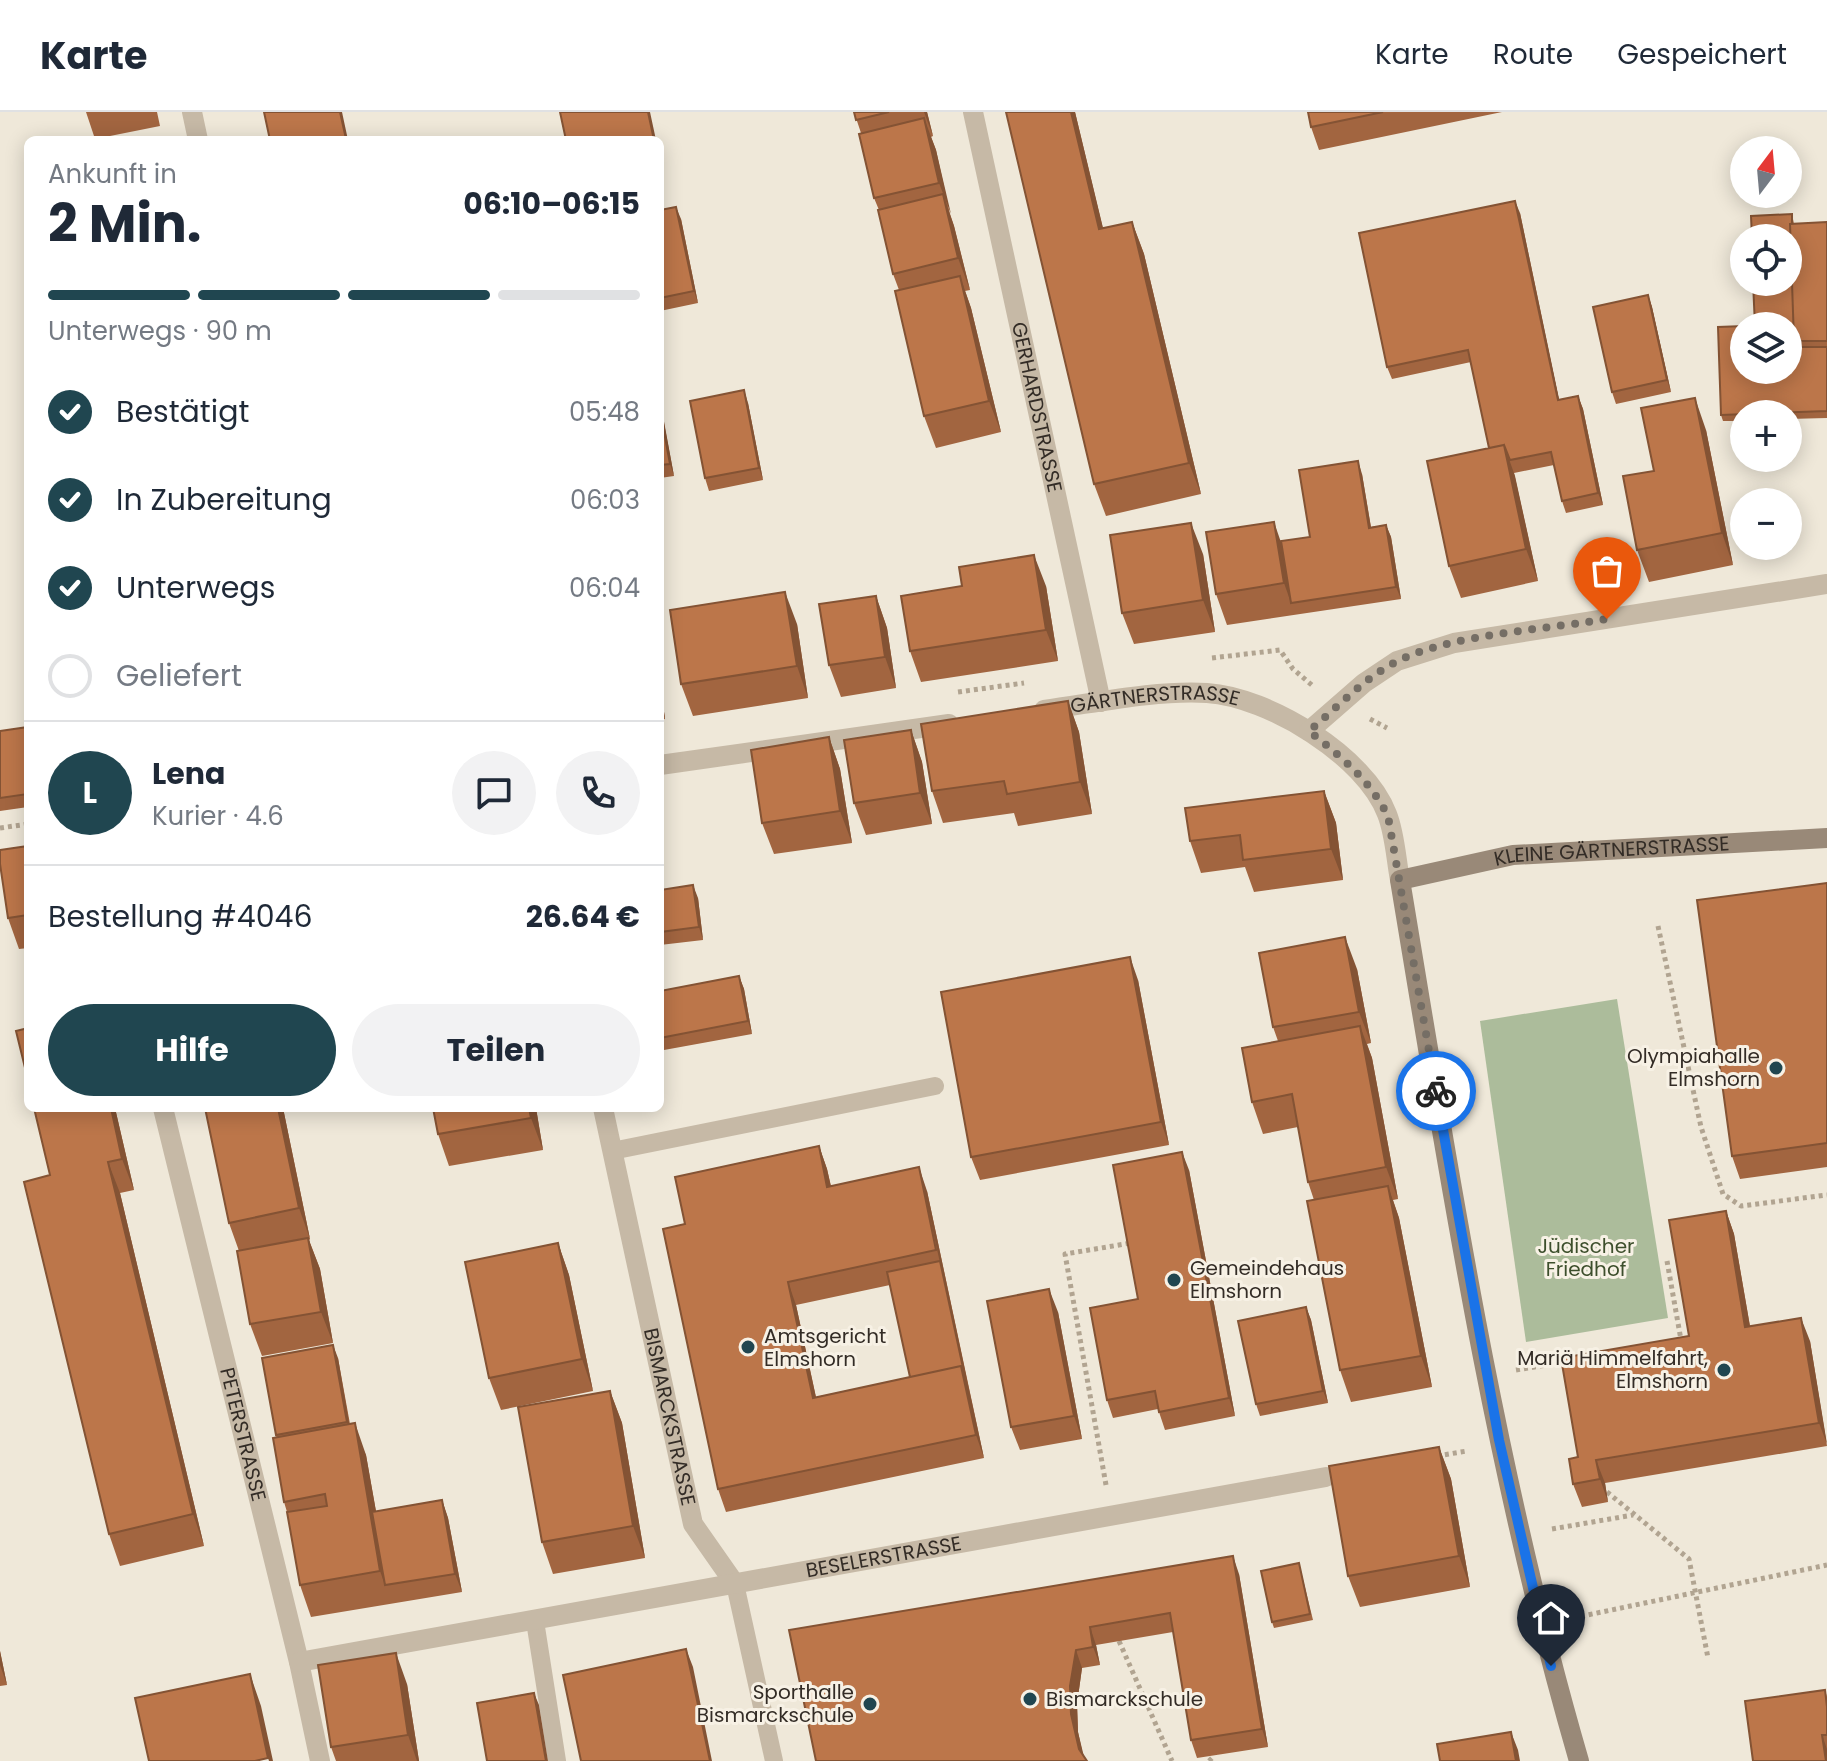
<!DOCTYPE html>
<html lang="de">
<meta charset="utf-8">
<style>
:root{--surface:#fff;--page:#f2f2f3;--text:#1f2937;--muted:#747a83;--line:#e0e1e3;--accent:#204650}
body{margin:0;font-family:Poppins,sans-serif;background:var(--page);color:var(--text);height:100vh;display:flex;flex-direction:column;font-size:30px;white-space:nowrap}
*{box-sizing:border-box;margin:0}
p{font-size:26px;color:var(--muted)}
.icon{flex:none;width:44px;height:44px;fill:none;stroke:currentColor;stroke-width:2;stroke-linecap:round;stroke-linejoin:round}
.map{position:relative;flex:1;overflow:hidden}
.details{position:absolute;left:24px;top:24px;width:640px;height:976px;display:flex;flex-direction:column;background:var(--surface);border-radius:12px;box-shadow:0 4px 20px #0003}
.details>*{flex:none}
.needle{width:52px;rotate:16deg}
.tools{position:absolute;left:1730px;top:24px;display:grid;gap:16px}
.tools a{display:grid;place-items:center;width:72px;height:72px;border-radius:50%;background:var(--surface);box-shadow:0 4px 20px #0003;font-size:40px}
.pin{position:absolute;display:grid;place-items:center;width:68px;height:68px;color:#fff;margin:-82px -34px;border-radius:50% 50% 50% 0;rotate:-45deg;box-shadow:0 0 8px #0007}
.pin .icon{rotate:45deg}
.courier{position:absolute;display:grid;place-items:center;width:80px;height:80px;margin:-40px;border:6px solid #1a73e8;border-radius:50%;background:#fff;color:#222;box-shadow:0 2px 10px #0007}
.summary em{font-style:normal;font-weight:700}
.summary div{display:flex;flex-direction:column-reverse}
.summary{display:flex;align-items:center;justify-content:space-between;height:136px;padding:0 24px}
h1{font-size:52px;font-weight:700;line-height:60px}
.bar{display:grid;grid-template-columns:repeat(4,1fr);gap:12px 8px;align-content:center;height:96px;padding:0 24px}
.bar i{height:10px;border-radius:6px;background:var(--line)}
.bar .selected{background:var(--accent)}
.bar p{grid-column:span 4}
.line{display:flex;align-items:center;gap:20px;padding:0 24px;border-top:2px solid var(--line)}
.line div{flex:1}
.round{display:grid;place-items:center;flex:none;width:84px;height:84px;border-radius:42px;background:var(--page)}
ol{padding:0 24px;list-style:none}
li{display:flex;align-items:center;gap:24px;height:88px}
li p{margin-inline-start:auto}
li .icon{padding:8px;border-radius:50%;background:var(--accent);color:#fff;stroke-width:4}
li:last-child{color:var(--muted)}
li i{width:44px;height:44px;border:4px solid var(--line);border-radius:50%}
.button{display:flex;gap:16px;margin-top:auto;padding:16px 24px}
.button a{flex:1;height:92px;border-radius:48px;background:var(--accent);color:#fff;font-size:32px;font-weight:700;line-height:92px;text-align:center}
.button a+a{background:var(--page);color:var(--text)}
header{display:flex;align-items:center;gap:48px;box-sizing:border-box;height:112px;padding:0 40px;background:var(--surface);border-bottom:2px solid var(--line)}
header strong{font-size:38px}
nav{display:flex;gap:44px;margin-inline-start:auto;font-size:28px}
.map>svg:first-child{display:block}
.green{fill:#acbc9b}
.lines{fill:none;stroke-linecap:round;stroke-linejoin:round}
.path{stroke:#b1a491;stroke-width:5;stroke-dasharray:4 4;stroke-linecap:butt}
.lane{stroke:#c6b9a6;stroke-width:18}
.street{stroke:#c6b9a6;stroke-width:20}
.secondary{stroke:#998978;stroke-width:20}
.wall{fill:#a26540;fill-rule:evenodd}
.shaded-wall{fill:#845334}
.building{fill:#bc764a;stroke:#845334;stroke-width:2}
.done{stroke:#756e65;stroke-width:8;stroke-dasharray:0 14.4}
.route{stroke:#1a73e8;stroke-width:10}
.poi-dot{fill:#204650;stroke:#f7f1e5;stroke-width:3}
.labels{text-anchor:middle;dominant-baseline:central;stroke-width:6;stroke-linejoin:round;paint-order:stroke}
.street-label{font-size:20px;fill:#332c26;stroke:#f7f1e5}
.poi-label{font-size:20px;fill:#332c26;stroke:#f7f1e5;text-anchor:end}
.park-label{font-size:20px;fill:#3d4f2c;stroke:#f7f1e5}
</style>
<header>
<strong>Karte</strong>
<nav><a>Karte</a><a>Route</a><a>Gespeichert</a></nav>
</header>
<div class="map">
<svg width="1827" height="1649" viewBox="0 0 1827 1649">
<rect width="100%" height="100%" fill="#efe8d9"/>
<!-- green -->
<path class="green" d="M1617,887L1668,1206L1526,1230L1480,909Z"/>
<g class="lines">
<!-- path -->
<path class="path" d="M1212,546L1280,538L1293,557L1313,574
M958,580L1024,571
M1370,607L1387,616
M0,716L28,712
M1658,814L1701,1015L1723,1082L1741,1094L1827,1083
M1667,1149L1681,1228
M1516,1258L1565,1250
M1437,1344L1467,1339
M1106,1373L1065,1142L1131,1131
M1607,1380L1689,1447L1708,1546
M1552,1417L1633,1403
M1573,1506L1827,1453
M1119,1529L1172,1649
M1209,1649L1214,1644"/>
<!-- lane -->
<path class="lane" d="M612,1039L935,974
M735,1472L774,1649
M535,1509L557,1649"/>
<!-- street -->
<g class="street">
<path d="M192,0L198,28"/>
<path id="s1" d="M973,0L1101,590"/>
<path id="s2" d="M1044,598C1096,591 1154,578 1207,581C1269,585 1365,644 1387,702C1395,722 1396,747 1400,768"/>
<path d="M1309,619L1364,571L1397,549L1454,531L1827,472"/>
<path d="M660,653L949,612"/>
<path id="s3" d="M163,996L299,1550L320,1649"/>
<path id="s4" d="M603,996L693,1412L735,1472"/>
<path id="s5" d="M299,1550L1326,1365"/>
</g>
<!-- secondary -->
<path class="secondary" id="s6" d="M1579,1649C1495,1361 1449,1063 1400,768L1513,743L1827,726"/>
</g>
<!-- wall -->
<path class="wall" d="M86,0H157L160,14L95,27Z
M854,0H927L933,24L931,25L936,38L950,102L954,114L970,178L965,179L971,196L1001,320L936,336L924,304L899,178L893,162L879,98L874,86L861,21Z
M1006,0H1075L1103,117L1132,110L1144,142L1201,382L1106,404L1094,372Z
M1308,0H1502L1319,38L1311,15Z
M660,98L681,107L698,191L660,199Z
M1520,101L1559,288L1578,284L1583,297L1603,393L1566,401L1562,389L1554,353L1514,361L1538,469L1461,486L1449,454L1489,336L1471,250L1392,267L1387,255Z
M1792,102L1794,112L1827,110V306L1788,307V302H1744V309H1723L1721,303L1755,214Z
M1648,183L1652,195L1671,280L1616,292L1612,280Z
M660,290L674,364L660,366Z
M748,291L763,368L709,379L705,366Z
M1706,318L1733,453L1649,470L1637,438L1654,359Z
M1362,362L1371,415L1386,413L1391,425L1401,487L1227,513L1216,482L1281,429L1310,425Z
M1203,442L1215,520L1134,532L1122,501Z
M1046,474L1058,549L921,570L910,539Z
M876,484L887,516L896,576L841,585L829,553Z
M797,512L808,586L693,604L681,572Z
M660,571L665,607L660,608Z
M1068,589L1079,620L1092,702L1018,714L1014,701L943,711L932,679Z
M28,615V695L0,699V619Z
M911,618L922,650L932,712L866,723L854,691Z
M829,625L840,657L852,731L774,742L762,711Z
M1324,679L1336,711L1343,768L1254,780L1245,755L1201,761L1190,729Z
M28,734V836L19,837L8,806Z
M1827,771V1055L1740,1067L1732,1044Z
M660,778L698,786L703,828L660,833Z
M1357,857L1371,931L1367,932L1372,946L1398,1087L1393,1088L1399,1106L1432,1275L1351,1290L1340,1258L1314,1088L1308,1070L1298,1015L1263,1022L1252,990L1278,929L1273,915Z
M739,864L744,877L752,922L664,938L660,928V879Z
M1138,868L1169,1033L980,1068L971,1045Z
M115,996L134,1078L120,1081L204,1434L120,1454L109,1422L50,1063Z
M205,996H283L310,1127L309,1128L320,1157L333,1231L262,1244L250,1212L239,1139L229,1111Z
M536,996L543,1038L449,1054L438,1022Z
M819,1034L827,1057L831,1074L927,1079L984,1346L726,1400L718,1377L685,1112ZM890,1173L910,1265L816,1285L796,1193Z
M1189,1058L1235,1304L1165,1318L1158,1297L1113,1306L1107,1288Z
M1726,1099L1734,1122L1750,1214L1810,1229L1827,1334L1605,1371L1608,1390L1582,1395L1573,1372L1578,1345L1689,1224Z
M558,1131L569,1163L593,1279L501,1298L489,1266Z
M1306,1195L1311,1208L1328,1291L1260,1304L1256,1292Z
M1058,1200L1082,1327L1020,1338L1011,1315Z
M338,1246L350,1312L366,1343L376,1400L442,1388L448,1406L462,1480L311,1505L300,1473L287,1400L284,1390L276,1323Z
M610,1279L622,1311L645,1446L553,1462L542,1430Z
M1439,1335L1451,1367L1470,1475L1360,1495L1348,1464Z
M1299,1451L1313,1508L1274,1516L1272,1510Z
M1239,1462L1268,1635L1197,1646L1191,1628L1173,1520L1096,1533L1100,1553L1082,1556L1077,1592L1078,1620L1083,1643L789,1518Z
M0,1539L7,1573L0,1574Z
M407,1572L419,1649H336L331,1635Z
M1825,1578L1827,1585V1649H1753Z"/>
<!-- shaded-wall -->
<path class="shaded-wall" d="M340,0H342L348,28H346Z
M648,0H650L656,28H654Z
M924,0H927L933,24Z
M1071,0H1075L1111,149L1099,117Z
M924,6L936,38L951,102L939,71Z
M943,82L954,114L970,178L958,146Z
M1515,89L1520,101L1562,301L1558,288Z
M676,95L681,107L698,191L694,179Z
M1132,110L1144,142L1201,382L1189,351Z
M960,164L971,196L1001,320L989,289Z
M1648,183L1652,195L1671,280L1667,268Z
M744,278L748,291L763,368L759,356Z
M1578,284L1583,297L1603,393L1598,381Z
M1695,286L1706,318L1733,453L1722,421Z
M660,290L661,293L674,364L670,352L660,298Z
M1504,333L1515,364L1538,469L1526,437Z
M1358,349L1362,362L1373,428L1369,416Z
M1274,410L1285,442L1291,491L1284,471Z
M1191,411L1203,442L1215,520L1203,488Z
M1386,413L1391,425L1401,487L1396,475Z
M1034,443L1046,474L1058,549L1046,518Z
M785,480L797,512L808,586L797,554Z
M876,484L887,516L896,576L885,545Z
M660,571L665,607L660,593Z
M1068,589L1079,620L1092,702L1080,670Z
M911,618L922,650L932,712L920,681Z
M829,625L840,657L852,731L840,699Z
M1324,679L1336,711L1343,768L1331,737Z
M693,773L698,786L703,828L699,815Z
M1345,825L1357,857L1371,931L1359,900Z
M1130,845L1138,868L1169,1033L1161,1010Z
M739,864L744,877L752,922L748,909Z
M1360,914L1372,946L1398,1087L1386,1055Z
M111,996H115L134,1078L122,1047Z
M278,996H283L310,1127L299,1096Z
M529,996H536L543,1038L531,1006Z
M819,1034L827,1057L836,1098L827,1075Z
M1182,1040L1189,1058L1235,1304L1229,1286Z
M108,1050L120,1081L204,1434L193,1402Z
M919,1055L927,1079L969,1277L965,1265Z
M1388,1074L1399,1106L1432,1275L1421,1244Z
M1726,1099L1734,1122L1754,1238L1745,1215Z
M308,1126L320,1157L333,1231L321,1200Z
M558,1131L569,1163L593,1279L582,1247Z
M788,1170L796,1193L821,1309L813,1286Z
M1049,1177L1058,1200L1082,1327L1074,1304Z
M1306,1195L1311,1208L1328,1291L1323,1279Z
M1801,1206L1810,1229L1827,1332L1819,1311Z
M333,1233L338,1246L351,1322L347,1310Z
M961,1254L969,1277L984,1346L976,1323Z
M610,1279L622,1311L645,1446L633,1414Z
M355,1311L366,1343L389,1472L385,1473L380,1459Z
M1439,1335L1451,1367L1470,1475L1459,1444Z
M1596,1348L1605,1371L1608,1390L1600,1367Z
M442,1388L448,1406L462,1480L455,1462Z
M1233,1444L1239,1462L1268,1635L1262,1617Z
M1090,1515L1096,1533L1100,1553L1093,1535Z
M686,1537L693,1555L712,1649H710Z
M1076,1538L1082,1556L1077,1592L1078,1620L1085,1649L1079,1637L1071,1602L1070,1574Z
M0,1539L7,1573L0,1553Z
M396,1541L407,1572L419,1649H417L408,1623Z
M250,1562L261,1594L273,1649H269L268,1646Z
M534,1581L539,1593L548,1649H546Z
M1511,1620L1518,1638L1520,1649H1516Z
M1822,1623L1827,1637V1649H1826Z"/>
<!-- building -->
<path class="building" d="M264,0H340L346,27L270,28Z
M560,0H648L654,28H566Z
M854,0H889L856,8Z
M1006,0H1071L1099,117L1132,110L1189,351L1094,372Z
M1308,0H1383L1311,15Z
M924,6L939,71L874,86L859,22Z
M943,82L958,146L893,162L878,98Z
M1515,89L1558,288L1578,284L1598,381L1562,389L1551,340L1510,348L1504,333L1489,336L1468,238L1387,255L1359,121Z
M676,95L694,179L660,186V98Z
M1792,102V112H1790L1794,229L1796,235H1827V299L1721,303L1718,215L1744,214V258H1788V214H1748H1755L1753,170H1788V126H1752L1751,104Z
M1827,110V229H1794L1790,112Z
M960,164L989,289L924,304L895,179Z
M1648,183L1667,268L1612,280L1593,195Z
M744,278L759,356L705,366L690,289Z
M1695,286L1722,421L1637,438L1623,364L1654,359L1641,296Z
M660,298L670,352L660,353Z
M1504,333L1526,437L1449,454L1427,349Z
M1358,349L1369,416L1386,413L1396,475L1291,491L1281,429L1310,425L1299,358Z
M1274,410L1284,471L1216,482L1206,420Z
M1191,411L1203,488L1122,501L1110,423Z
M1034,443L1046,518L910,539L901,484L962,474L959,455Z
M785,480L797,554L681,572L670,498Z
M876,484L885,545L829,553L819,492Z
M1068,589L1080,670L1007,682L1004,669L932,679L921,612Z
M28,615V682L0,686V619Z
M911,618L920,681L854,691L844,628Z
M829,625L840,699L762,711L751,638Z
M1324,679L1331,737L1243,748L1240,723L1190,729L1185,696Z
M28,734V803L8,806L0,752V738Z
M1827,771V1031L1732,1044L1697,788Z
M693,773L699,815L660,820V778Z
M1345,825L1359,900L1273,915L1259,841Z
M1130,845L1161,1010L971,1045L941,880Z
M739,864L748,909L660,926V879Z
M1360,914L1386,1055L1308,1070L1292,982L1252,990L1242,936Z
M28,916V968L16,919Z
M34,996H111L122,1047L108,1050L193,1402L109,1422L24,1070L50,1063Z
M205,996H278L299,1096L229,1111Z
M433,996H529L531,1006L438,1022Z
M819,1034L827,1075L919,1055L936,1138L788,1170L813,1286L961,1254L976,1323L718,1377L663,1117L685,1112L675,1065Z
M1182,1040L1229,1286L1159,1300L1155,1279L1107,1288L1090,1196L1138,1187L1113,1053Z
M1388,1074L1421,1244L1340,1258L1307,1089Z
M1726,1099L1745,1215L1801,1206L1819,1311L1596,1348L1600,1367L1573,1372L1569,1347L1578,1345L1561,1246L1689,1224L1669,1108Z
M308,1126L321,1200L250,1212L237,1139Z
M558,1131L582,1247L489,1266L465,1150Z
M940,1149L965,1265L961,1254L910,1265L887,1160Z
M1049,1177L1074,1304L1011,1315L987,1189Z
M1306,1195L1323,1279L1256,1292L1238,1209Z
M333,1233L347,1310L276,1323L262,1246Z
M610,1279L633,1414L542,1430L518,1295Z
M355,1311L380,1459L300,1473L287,1400L327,1394L325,1382L284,1390L273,1326Z
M1439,1335L1459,1444L1348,1464L1329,1354Z
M442,1388L455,1462L385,1473L372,1400Z
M1233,1444L1262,1617L1191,1628L1170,1501L1090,1515L1093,1535L1076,1538L1070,1574L1071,1602L1079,1637L1087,1649H816L789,1518Z
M1299,1451L1310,1502L1272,1510L1261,1459Z
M686,1537L710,1649H581L563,1563Z
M396,1541L408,1623L331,1635L318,1553Z
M250,1562L268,1646L255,1649H149L135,1586Z
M1825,1578L1827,1595V1623H1822L1826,1649H1753L1745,1589Z
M534,1581L546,1649H487L477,1591Z
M1511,1620L1516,1649H1440L1437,1632Z"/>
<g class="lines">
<!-- done -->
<path class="done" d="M1436,979L1388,704C1369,667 1341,645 1309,619C1337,596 1363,567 1396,550C1446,523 1548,517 1607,507"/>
<!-- route -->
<path class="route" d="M1436,979L1499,1328L1551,1554"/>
</g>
<!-- markers -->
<g class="poi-dot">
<circle cx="1776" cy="956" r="8"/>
<circle cx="1174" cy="1168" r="8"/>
<circle cx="748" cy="1235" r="8"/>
<circle cx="1724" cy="1258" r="8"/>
<circle cx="1030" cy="1587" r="8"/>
<circle cx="870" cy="1592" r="8"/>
</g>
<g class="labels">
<!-- street labels -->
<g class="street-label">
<text stroke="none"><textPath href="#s1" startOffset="302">GERHARDSTRASSE</textPath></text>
<text stroke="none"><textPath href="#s2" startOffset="112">GÄRTNERSTRASSE</textPath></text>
<text stroke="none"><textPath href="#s6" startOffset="1114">KLEINE GÄRTNERSTRASSE</textPath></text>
<text stroke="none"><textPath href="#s4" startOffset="316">BISMARCKSTRASSE</textPath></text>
<text stroke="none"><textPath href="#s3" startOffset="336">PETERSTRASSE</textPath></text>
<text stroke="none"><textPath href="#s5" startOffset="594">BESELERSTRASSE</textPath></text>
</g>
<!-- poi labels -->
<g class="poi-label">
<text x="1760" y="944">Olympiahalle<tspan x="1760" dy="23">Elmshorn</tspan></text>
<text x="1190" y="1156" text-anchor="start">Gemeindehaus<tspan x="1190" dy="23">Elmshorn</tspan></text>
<text x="764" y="1224" text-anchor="start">Amtsgericht<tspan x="764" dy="23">Elmshorn</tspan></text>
<text x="1708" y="1246">Mariä Himmelfahrt,<tspan x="1708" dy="23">Elmshorn</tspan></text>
<text x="854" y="1580">Sporthalle<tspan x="854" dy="23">Bismarckschule</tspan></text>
<text x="1046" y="1587" text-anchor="start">Bismarckschule</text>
</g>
<!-- park labels -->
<g class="park-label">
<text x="1586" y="1134">Jüdischer<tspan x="1586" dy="23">Friedhof</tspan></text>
</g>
</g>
</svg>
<div class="tools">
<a><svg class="needle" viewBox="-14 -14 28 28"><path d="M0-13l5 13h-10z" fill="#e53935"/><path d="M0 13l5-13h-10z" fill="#747a83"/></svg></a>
<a><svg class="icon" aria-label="locate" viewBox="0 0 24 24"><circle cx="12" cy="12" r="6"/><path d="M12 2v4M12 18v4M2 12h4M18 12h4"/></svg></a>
<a><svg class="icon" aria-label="layers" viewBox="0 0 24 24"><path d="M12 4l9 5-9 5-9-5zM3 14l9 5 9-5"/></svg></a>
<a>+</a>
<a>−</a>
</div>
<div class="pin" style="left:1607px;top:507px;background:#ea580c"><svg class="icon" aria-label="bag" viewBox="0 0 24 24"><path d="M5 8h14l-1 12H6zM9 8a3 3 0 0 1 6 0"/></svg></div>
<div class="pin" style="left:1551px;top:1554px;background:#1f2937"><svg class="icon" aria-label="home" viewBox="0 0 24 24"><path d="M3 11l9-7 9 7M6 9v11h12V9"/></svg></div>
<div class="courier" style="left:1436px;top:979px"><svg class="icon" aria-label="bike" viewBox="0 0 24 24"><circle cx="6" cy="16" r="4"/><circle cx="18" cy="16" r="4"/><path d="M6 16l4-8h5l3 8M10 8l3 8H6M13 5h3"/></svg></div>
<section class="details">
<div class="summary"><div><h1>2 Min.</h1><p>Ankunft in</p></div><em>06:10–06:15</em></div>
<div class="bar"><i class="selected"></i><i class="selected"></i><i class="selected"></i><i></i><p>Unterwegs · 90 m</p></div>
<ol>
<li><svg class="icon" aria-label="check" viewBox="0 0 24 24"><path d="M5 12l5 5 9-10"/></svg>Bestätigt<p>05:48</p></li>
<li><svg class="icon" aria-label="check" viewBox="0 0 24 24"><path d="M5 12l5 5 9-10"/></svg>In Zubereitung<p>06:03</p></li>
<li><svg class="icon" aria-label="check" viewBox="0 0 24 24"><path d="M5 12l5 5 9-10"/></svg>Unterwegs<p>06:04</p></li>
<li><i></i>Geliefert</li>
</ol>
<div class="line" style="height:144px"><b class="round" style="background:var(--accent);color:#fff">L</b><div><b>Lena</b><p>Kurier · 4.6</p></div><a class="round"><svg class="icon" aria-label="chat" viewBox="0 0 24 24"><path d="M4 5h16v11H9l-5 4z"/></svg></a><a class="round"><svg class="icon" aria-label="phone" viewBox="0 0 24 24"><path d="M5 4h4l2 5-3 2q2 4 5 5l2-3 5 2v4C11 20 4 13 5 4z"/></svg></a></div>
<div class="line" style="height:104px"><div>Bestellung #4046</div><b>26.64 €</b></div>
<div class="button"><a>Hilfe</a><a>Teilen</a></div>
</section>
</div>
